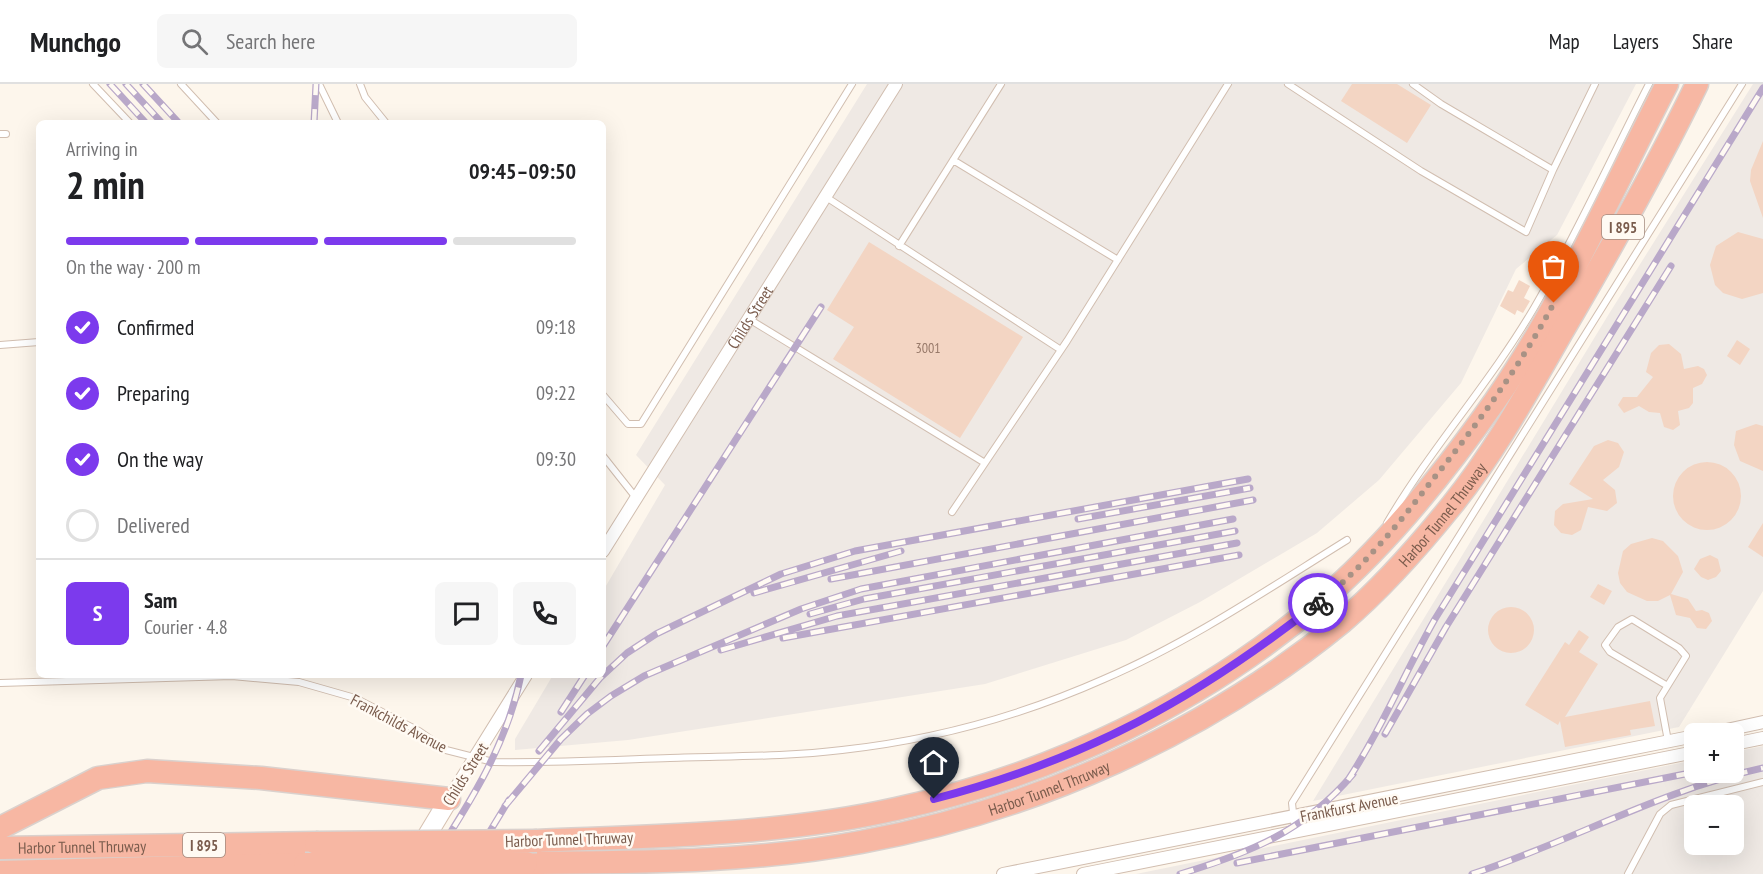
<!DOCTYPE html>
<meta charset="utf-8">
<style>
:root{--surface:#fff;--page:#f6f6f6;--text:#202124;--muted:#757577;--line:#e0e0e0;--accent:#7c3aed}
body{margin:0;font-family:"PT Sans Narrow",sans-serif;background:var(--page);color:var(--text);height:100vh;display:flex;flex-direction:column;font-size:22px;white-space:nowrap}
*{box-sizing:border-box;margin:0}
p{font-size:20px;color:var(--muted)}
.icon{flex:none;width:33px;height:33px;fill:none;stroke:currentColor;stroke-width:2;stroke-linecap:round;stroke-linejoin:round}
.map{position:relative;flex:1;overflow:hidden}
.details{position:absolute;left:36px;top:36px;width:570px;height:558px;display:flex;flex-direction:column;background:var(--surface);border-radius:9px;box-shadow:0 6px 24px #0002}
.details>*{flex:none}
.tools{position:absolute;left:1684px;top:639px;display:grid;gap:12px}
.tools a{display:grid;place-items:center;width:60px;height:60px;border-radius:9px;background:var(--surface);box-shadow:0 6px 24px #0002;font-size:30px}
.pin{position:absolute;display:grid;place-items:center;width:51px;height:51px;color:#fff;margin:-62px -26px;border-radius:50% 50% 50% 0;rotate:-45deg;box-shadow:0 0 6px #0007}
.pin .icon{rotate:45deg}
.courier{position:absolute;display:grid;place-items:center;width:60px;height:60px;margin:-30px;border:4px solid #7c3aed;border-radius:50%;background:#fff;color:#222;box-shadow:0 2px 8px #0007}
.summary em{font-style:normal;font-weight:800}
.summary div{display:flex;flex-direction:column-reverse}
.summary{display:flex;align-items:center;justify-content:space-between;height:102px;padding:0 30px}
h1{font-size:39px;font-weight:800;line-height:45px}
.bar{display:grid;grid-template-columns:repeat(4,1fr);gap:9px 6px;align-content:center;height:72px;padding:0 30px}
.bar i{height:8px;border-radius:4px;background:var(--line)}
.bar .on{background:var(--accent)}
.bar p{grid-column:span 4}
.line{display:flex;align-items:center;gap:15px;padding:0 30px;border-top:2px solid var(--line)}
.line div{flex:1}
.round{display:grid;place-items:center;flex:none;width:63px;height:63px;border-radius:9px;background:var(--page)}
ol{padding:0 30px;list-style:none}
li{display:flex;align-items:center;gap:18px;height:66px}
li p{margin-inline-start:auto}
li .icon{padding:6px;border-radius:50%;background:var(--accent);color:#fff;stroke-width:4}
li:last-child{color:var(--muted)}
li i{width:33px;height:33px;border:3px solid var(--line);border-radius:50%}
header{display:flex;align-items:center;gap:36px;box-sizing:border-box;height:84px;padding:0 30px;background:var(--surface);border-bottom:2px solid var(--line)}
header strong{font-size:28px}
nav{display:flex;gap:33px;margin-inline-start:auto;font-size:21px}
.search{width:420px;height:54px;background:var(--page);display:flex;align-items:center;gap:15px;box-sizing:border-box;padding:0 21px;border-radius:9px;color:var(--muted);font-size:22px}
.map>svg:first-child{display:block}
.industrial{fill:#efe9e4;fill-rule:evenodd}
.building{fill:#f3d5c3}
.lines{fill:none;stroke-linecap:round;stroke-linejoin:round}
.service-casing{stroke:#d1beb0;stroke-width:8}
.minor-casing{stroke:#d1beb0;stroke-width:14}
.secondary-casing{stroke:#d6c0b0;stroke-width:20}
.motorway-casing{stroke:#dad1cd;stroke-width:25}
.service{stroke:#fff;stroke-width:6}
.minor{stroke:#fff;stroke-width:12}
.secondary{stroke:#fff;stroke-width:18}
.motorway{stroke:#f7b7a3;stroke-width:22}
.rail-casing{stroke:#b9a8c9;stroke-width:7}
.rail{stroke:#fffaf3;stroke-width:4.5;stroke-dasharray:14;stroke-linecap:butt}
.motorway-bridge-casing{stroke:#dad1cd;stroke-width:25;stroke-linecap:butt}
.motorway-bridge{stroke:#f7b7a3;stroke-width:22}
.done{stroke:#a89285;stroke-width:6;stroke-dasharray:0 10.8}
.route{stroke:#7c3aed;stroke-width:8}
.labels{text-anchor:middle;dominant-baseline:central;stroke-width:5;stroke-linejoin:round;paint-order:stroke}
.number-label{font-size:14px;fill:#987a6a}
.shield{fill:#fffaf3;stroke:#a28b7f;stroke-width:1.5}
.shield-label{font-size:15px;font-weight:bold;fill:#7a5c4d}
.street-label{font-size:16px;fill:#7a5c4d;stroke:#fffaf3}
</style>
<header>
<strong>Munchgo</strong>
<div class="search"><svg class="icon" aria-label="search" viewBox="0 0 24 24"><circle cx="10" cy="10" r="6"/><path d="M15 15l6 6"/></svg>Search here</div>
<nav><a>Map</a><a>Layers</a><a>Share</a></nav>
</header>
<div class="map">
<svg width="1763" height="790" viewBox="0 0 1763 790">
<rect width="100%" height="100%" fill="#fdf6ec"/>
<!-- industrial -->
<path class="industrial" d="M867,0H1636L1557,151L1516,185L1461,299L1379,396L1317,449L1200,518L1126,556L985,600L628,656L515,666V655L553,591H603V507L665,401L636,371Z
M1753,0H1763V507L1679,643L1313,717L1607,233Z
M1763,662V790H1136L1695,676V688H1734V668ZM1695,722H1734V760H1695Z"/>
<!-- building -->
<path class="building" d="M1352,0H1397L1431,21L1407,59L1341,17Z
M1763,57V134L1750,97L1751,86Z
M1738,148L1763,155V209L1742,215L1723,209L1715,201L1710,181L1716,162Z
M869,158L1023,253L960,354L833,275L854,243L827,226Z
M1519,196L1530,202L1524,214L1530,217L1523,229L1517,226L1515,231L1500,222L1508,206L1513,208Z
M1737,256L1750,265L1740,281L1727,272Z
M1669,260L1681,270L1684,285L1698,282L1704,285L1707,291L1702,300L1693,304V319L1689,324L1678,327L1680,341L1673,346L1664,343L1660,329L1649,328L1639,322L1624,329L1618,321L1623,313H1637L1653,293L1646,288L1651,269L1659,261Z
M1756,340L1763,342V387L1740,377L1734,361L1736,347Z
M1608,356L1618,359L1624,368L1619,383L1603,396L1615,406L1617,419L1607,427L1588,423L1581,446L1572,451L1561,449L1554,441L1555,427L1563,420L1593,415L1569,400L1594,362Z
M1673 412a34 34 0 1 1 68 0a34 34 0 1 1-68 0Z
M1763,439V473L1748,463Z
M1652,454L1663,457L1678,472L1683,488L1671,510L1688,515L1696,527L1702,526L1709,529L1712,537L1706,545L1697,544L1690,534L1676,531L1670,511L1658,517H1647L1627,508L1620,499L1618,489L1623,467L1631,460Z
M1710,471L1718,475L1721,487L1716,493L1708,496L1701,493L1694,485L1700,475Z
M1598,500L1612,507L1604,521L1590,513Z
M1488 546a23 23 0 1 1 46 0a23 23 0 1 1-46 0Z
M1579,546L1589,553L1579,568L1598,580L1565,633L1650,617L1655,642L1630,646L1631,651L1565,663L1560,637L1558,641L1525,621L1565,558L1569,561Z"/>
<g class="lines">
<!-- service casing -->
<g class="service-casing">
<path id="service" d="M93,0L130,39
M181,0L217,39
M319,0L338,39
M360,0L365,13L386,39
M1288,0L1421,87L1526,148L1553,86L1441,20L1413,0
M0,50H6
M953,76L1118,176
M1553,86L1595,0
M826,113L1061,266
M899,162L1001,0
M749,235L985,379
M0,261L39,258
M603,311L628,340H641L852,0
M603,372L637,415
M952,428L1067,257L1228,0
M1387,439C1431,364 1490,299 1534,224C1576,152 1611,74 1649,0
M0,599L232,592L299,598L355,614L419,647L446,666L493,678C552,679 611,676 670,674C727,672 785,673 842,666C932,656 1021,632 1104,595C1190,558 1268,505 1347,456
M1666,601L1610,568L1605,561L1618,543L1632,535L1679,564L1686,572L1660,614L1668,657
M1295,747L1292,719L1742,0
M1628,790L1660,730L1671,721L1763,698"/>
</g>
<!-- minor casing -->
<g class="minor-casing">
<g id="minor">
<path id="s1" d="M603,467L896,0"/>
<path d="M1708,650L1763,638"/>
<path d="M1734,660L1763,654"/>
<path d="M449,715L526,591"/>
<path d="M1003,790L1695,652"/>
<path d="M1083,790L1695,668"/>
</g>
</g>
<!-- secondary casing -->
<g class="secondary-casing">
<path id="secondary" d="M417,768L449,715"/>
</g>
<!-- motorway casing -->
<g class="motorway-casing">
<g id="motorway">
<path d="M0,744L98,694L147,687L261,694L449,715"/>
<path d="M537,757C657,752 780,751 896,725C1052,691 1200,620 1322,516C1388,460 1445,388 1495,317C1562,221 1613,104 1667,0"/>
<path id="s2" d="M0,764L316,759"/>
<path id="s3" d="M526,779C637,778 751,779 861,758C1035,726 1205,650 1342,538C1382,504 1419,462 1452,421C1495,368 1528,307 1562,248C1610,166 1656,85 1697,0"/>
<path d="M0,788L305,780"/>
</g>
</g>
<!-- service -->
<use href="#service" class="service"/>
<!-- minor -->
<use href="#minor" class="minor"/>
<!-- secondary -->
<use href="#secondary" class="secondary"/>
<!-- motorway -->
<use href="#motorway" class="motorway"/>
<!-- rail casing -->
<g class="rail-casing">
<path id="rail" d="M110,0L146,39
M126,0L162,39
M143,0L179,39
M314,39L316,0
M1078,435L1250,404
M831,495L1253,416
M754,509L901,467
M810,530L864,515L1235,447
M783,554L1239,471
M603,562L821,223
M721,566L837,532L1237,459
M561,628L585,591
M1385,650L1446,543L1671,182
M539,667L600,594L627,569L656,550L781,490L855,467L1248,395
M1348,696C1382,644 1405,588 1435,535L1763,4
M505,722L561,655L587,630L611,612L644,592L801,525L861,505L1233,435
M1237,779L1695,688
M424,790C465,726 506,666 521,591
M464,790L509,716
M1180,790C1249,769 1304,748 1353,690
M1472,790C1570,758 1661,706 1763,684"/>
</g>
<!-- rail -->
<use href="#rail" class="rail"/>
<!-- motorway-bridge casing -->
<g class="motorway-bridge-casing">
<path id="motorway-bridge" d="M316,759L537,757
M305,780L526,779"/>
</g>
<!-- motorway-bridge -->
<use href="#motorway-bridge" class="motorway-bridge"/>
</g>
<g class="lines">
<!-- done -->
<path class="done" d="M1318,519C1361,486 1397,442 1430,399C1476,342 1519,284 1554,219"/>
<!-- route -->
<path class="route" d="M934,715C1085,676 1196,615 1318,519"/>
</g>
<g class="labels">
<!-- number labels -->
<g class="number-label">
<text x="928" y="264">3001</text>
</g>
<!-- shield labels -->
<g class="shield">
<rect x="1602" y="131" width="42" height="24" rx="4.5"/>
<rect x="183" y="749" width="42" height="24" rx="4.5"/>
</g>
<g class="shield-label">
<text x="1623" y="143">I 895</text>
<text x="204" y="761">I 895</text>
</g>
<!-- street labels -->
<g class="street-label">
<text stroke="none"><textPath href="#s1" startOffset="276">Childs Street</textPath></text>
<text stroke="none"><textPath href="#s3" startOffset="1018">Harbor Tunnel Thruway</textPath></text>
<text transform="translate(399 639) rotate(28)">Frankchilds Avenue</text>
<text transform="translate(465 690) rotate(-58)">Childs Street</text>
<text stroke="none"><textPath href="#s3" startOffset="532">Harbor Tunnel Thruway</textPath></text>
<text transform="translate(1349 723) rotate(-11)">Frankfurst Avenue</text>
<text transform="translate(569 755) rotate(-2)">Harbor Tunnel Thruway</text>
<text stroke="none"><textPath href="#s2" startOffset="82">Harbor Tunnel Thruway</textPath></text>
</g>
</g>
</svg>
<div class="tools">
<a>+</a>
<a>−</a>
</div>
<div class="pin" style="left:1554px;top:219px;background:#ea580c"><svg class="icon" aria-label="bag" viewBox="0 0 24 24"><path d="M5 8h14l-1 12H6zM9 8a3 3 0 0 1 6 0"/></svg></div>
<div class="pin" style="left:934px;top:715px;background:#1f2937"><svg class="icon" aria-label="home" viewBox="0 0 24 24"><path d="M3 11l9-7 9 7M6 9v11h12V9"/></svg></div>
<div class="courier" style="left:1318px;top:519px"><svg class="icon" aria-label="bike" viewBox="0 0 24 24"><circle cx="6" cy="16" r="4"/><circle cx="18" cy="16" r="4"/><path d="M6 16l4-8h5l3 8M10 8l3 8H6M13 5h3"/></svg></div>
<section class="details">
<div class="summary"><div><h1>2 min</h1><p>Arriving in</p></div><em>09:45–09:50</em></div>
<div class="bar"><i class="on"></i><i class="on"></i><i class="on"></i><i></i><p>On the way · 200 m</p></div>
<ol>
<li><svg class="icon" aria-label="check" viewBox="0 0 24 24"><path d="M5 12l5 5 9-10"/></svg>Confirmed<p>09:18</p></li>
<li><svg class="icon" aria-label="check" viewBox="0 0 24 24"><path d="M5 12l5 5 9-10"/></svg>Preparing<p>09:22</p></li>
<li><svg class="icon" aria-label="check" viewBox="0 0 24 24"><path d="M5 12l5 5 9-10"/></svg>On the way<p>09:30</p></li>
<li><i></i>Delivered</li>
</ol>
<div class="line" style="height:108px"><b class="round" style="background:var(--accent);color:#fff">S</b><div><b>Sam</b><p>Courier · 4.8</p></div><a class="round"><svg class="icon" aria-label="chat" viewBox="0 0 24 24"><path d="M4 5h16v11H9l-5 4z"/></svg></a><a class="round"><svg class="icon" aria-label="phone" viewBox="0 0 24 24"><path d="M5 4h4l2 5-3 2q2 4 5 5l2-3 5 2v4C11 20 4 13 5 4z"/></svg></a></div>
</section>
</div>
